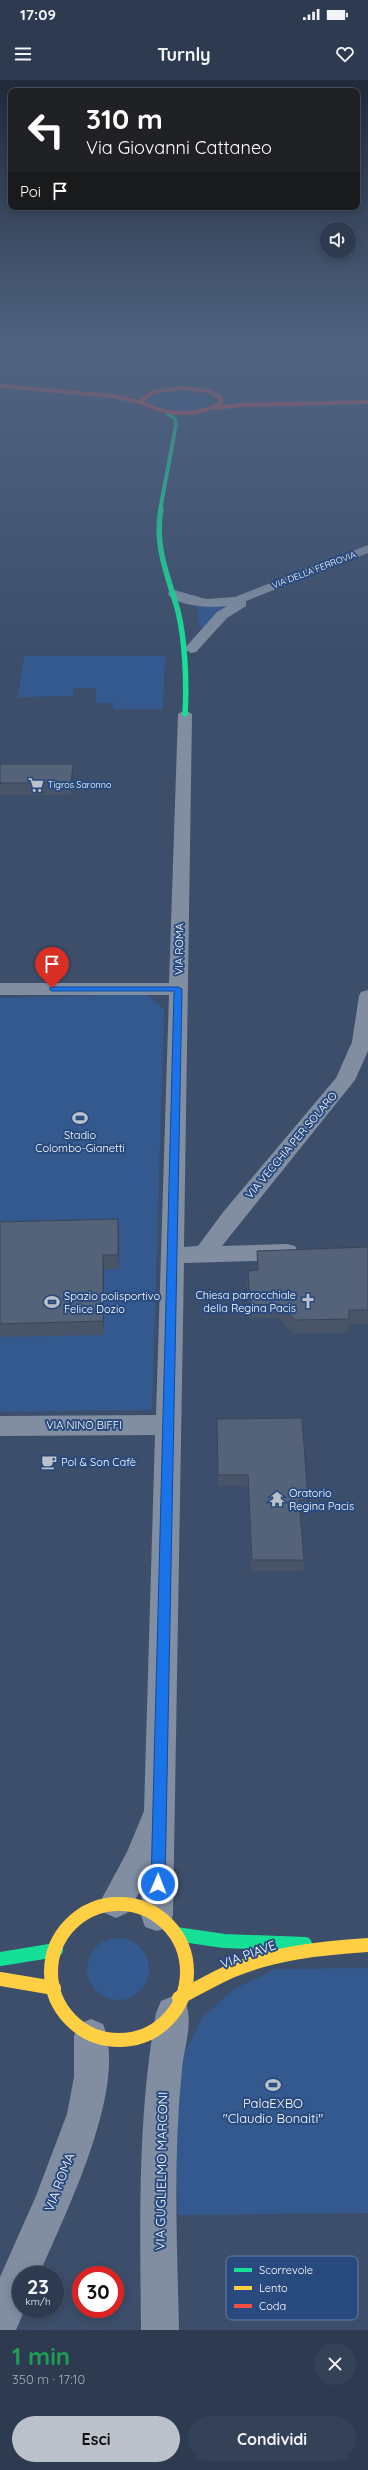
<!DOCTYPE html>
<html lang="it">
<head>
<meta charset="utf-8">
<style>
  body { margin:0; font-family:Quicksand,sans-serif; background:#354157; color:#f1f3f6; height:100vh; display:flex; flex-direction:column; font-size:15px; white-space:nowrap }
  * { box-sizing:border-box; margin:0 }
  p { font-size:13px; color:#a7adb7 }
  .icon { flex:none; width:22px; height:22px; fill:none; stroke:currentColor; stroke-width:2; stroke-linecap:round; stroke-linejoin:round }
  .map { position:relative; height:2250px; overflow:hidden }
  .details { display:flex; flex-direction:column; background:#2d3a50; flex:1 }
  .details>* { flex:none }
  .banner { position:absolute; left:8px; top:8px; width:352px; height:122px; border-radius:8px; box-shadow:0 2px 10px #0003,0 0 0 1px #485467; background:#202124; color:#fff; overflow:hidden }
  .fabs { position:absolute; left:320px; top:142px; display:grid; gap:8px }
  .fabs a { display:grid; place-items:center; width:36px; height:36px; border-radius:50%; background:#2d3a50; box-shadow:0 2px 10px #0003,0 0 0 1px #485467; font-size:20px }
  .speed { position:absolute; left:12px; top:2186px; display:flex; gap:8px; font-size:20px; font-weight:700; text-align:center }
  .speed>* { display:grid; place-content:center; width:52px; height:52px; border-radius:50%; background:#2d3a50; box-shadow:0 2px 10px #0003,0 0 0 1px #485467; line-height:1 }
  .speed small { font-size:10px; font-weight:400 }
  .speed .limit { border:6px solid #d22; background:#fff; color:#111 }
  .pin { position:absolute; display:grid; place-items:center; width:34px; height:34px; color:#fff; margin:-41px -17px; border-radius:50% 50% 50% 0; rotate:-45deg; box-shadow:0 0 4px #0007 }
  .pin .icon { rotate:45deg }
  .me { position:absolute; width:44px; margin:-22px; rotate:1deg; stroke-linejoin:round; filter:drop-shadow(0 0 3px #0008) }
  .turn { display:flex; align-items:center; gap:14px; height:84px; padding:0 12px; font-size:18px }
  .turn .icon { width:52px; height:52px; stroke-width:2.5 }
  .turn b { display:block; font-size:28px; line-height:34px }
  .then { display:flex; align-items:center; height:38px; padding:0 12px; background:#0003; gap:8px; font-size:15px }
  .round { display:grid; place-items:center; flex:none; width:42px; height:42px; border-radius:21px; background:#354157 }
  .head { display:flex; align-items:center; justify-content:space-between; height:68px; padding:0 12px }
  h1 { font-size:24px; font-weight:800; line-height:30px; color:#1e9e55 }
  .cta { display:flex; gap:8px; margin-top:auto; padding:8px 12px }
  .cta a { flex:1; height:46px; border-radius:24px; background:#bbc1cb; color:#111; font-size:16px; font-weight:800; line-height:46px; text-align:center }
  .cta a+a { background:#354157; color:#f1f3f6 }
  .status { display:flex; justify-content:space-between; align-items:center; height:28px; padding:0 20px; background:#2d3a50; direction:ltr }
  .status svg { height:11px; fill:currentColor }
  header { display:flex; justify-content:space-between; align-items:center; height:52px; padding:0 12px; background:#2d3a50; font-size:18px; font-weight:800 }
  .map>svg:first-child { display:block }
  .green { fill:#33598f }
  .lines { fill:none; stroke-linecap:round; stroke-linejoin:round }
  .street { fill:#818ea1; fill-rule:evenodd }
  .fast-far2 { stroke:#16e098; stroke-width:4 }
  .fast-far1 { stroke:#16e098; stroke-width:5.5 }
  .fast { stroke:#16e098; stroke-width:14 }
  .slow { stroke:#ffcf43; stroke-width:14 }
  .jam { stroke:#f24e42; stroke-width:4 }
  .wall { fill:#485569 }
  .shaded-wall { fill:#3b4555 }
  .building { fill:#54637a; stroke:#3b4555 }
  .route { fill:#1a73e8; stroke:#114b97 }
  .labels { text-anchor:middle; stroke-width:4; stroke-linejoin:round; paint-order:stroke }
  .far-street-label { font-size:9px; fill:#fff; stroke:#284a7e }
  .far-poi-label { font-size:9px; fill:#fff; stroke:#284a7e; text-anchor:start }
  .street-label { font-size:11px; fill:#fff; stroke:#284a7e }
  .poi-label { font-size:11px; fill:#fff; stroke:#284a7e; text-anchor:start }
  .near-street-label { font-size:13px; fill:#fff; stroke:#284a7e }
  .near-poi-label { font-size:13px; fill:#fff; stroke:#284a7e }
  .key { fill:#284a7e; stroke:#6880a5; stroke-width:1 }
  .key-label { font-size:11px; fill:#fff }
</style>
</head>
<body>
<div class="status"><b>17:09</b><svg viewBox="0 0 49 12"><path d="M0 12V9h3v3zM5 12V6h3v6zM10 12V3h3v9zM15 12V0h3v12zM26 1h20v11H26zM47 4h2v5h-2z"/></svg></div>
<header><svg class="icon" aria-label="menu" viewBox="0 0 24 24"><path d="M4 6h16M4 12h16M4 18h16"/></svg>Turnly<svg class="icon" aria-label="heart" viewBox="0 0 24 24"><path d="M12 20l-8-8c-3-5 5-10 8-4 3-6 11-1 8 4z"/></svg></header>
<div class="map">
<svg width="368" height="2250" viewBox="0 0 368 2250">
  <rect width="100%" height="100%" fill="#3c4e6a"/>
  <g class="green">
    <path d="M177,311L196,312L211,320C206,335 162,330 151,322V319L159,314Z"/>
    <polygon points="230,524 203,547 200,547 197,525"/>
    <polygon points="24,576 165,576 163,629 113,629 113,623 96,623 96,608 74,608 73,616 18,617"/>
    <polygon points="146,914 164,929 152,1330 0,1332 0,918"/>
    <circle cx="118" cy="1889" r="31"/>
    <polygon points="368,1888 368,2133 178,2135 175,2031 181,1980 202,1938 234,1909 276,1889"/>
  </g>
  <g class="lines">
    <g class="street">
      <path d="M368,465V473L246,521V526L227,538L196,572L191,573L184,569L217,532L227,526C213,528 177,527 168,514L169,511L174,510L206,519L235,517Z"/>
      <polygon points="185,630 192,634 184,1167 198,1166 224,1131 336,998 352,962 359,916 361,912 368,910 368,971 355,1000 222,1166 287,1164 295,1166 298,1172 295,1178 287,1180 184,1183 173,1835 169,1847 157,1851 145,1847 141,1835 142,1808 127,1833 116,1838 105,1833 100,1822 127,1772 144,1731 155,1355 0,1356 0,1336 156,1335 169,915 0,915 0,903 169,903 178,634"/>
      <path d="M173,1916L185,1921C194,1942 184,1967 182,1989C173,2076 177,2163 179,2250H141C140,2144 137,2038 156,1933L161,1921Z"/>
      <path d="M91,1939L103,1944C129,2007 65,2134 39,2195H21V2229H25L16,2250H0V2197L36,2116L67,2034L74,1997V1956L79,1944Z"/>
    </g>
    <polyline class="fast-far2" points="160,430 176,345 175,339 166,332"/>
    <path class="fast-far1" d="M161,429C154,466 168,496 178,531C185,560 187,603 185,634"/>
    <g class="fast">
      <polyline points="176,1854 224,1861 305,1864"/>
      <polyline points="0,1879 56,1870"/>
    </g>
    <g class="slow">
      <circle cx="119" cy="1892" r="68"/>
      <polyline points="0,1899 54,1908"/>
      <path d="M179,1918C196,1909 213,1899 231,1891C274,1873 321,1868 368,1865"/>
    </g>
    <g class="jam">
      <polyline points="0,306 113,316 143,323"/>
      <path d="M182,308L209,311L221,318V323C196,337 168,336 143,323L142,319L154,312Z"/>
      <polyline points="214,328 242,325 368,322"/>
    </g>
  </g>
  <g class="wall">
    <polygon points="0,684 73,696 71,715 0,715"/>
    <polygon points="0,1142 119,1153 119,1189 104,1189 104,1255 0,1257"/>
    <polygon points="368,1167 368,1244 349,1244 348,1253 294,1254 279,1238 249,1238 247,1204 248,1191 257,1190 257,1171"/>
    <polygon points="217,1339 308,1420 307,1432 300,1431 304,1480 303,1491 251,1491 248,1406 218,1406"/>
  </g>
  <g class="shaded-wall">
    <polygon points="73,684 73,696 71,715 71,703"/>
    <polygon points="118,1139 119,1153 119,1189 118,1175"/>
    <polygon points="103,1175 104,1189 104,1255 103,1241"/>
  </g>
  <g class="building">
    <polygon points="0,684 73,684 71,703 0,703"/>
    <polygon points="118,1139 118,1175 103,1175 103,1241 0,1244 0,1142"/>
    <polygon points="368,1167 368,1230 349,1230 349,1239 295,1240 280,1224 250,1225 248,1191 258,1190 257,1171"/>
    <polygon points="302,1338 308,1420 299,1420 304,1480 252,1480 248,1395 218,1395 217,1339"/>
  </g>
  <linearGradient id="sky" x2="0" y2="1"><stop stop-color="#212b3a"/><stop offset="0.46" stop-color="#506381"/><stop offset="1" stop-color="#506381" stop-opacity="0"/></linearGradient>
  <rect width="368" height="578" fill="url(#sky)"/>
  <polygon class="route" points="50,907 178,907 182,909 165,1804 163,1809 158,1811 153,1809 151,1804 174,911 52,911 50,910"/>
  <defs>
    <symbol id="supermarket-bare" viewBox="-9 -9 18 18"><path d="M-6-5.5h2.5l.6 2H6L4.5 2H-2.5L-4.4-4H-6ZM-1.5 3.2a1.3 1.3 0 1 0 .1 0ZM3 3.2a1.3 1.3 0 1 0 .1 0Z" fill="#bbc1cb" stroke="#284a7e" stroke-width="2.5" paint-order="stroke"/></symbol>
    <symbol id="stadium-bare" viewBox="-9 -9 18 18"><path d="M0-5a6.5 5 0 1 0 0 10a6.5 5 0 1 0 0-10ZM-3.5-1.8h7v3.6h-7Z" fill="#bbc1cb" stroke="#284a7e" stroke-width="2.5" paint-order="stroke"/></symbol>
    <symbol id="church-bare" viewBox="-9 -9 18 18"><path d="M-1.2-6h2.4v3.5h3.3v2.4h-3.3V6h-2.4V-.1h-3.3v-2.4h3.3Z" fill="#bbc1cb" stroke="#284a7e" stroke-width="2.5" paint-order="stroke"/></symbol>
    <symbol id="cafe-bare" viewBox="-9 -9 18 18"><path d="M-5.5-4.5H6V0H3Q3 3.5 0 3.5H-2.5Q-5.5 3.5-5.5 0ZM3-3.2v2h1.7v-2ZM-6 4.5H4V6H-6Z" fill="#bbc1cb" stroke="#284a7e" stroke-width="2.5" paint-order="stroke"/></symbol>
    <symbol id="temple-bare" viewBox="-9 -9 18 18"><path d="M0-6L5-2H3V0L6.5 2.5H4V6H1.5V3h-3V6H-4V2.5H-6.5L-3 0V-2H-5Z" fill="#bbc1cb" stroke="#284a7e" stroke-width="2.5" paint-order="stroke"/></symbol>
  </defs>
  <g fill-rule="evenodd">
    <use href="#supermarket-bare" x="25" y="694" width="22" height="22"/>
    <use href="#stadium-bare" x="69" y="1027" width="22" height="22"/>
    <use href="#church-bare" x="297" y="1210" width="22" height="22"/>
    <use href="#stadium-bare" x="41" y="1211" width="22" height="22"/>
    <use href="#cafe-bare" x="38" y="1371" width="22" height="22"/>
    <use href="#temple-bare" x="266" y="1408" width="22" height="22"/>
    <use href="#stadium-bare" x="262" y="1994" width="22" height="22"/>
  </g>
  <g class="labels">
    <g class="far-street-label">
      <text transform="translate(314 490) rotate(-21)" y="3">VIA DELLA FERROVIA</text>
    </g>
    <g class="far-poi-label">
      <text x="48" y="708">Tigros Saronno</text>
    </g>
    <g class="street-label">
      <text transform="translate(179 869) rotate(-89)" y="4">VIA ROMA</text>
      <text transform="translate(291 1065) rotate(-50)" y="4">VIA VECCHIA PER SOLARO</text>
      <text x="84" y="1349">VIA NINO BIFFI</text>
    </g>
    <g class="poi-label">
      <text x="80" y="1059" text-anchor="middle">Stadio<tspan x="80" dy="13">Colombo-Gianetti</tspan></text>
      <text x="296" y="1219" text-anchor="end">Chiesa parrocchiale<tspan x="296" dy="13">della Regina Pacis</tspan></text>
      <text x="64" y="1220">Spazio polisportivo<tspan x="64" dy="13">Felice Dozio</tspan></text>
      <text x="61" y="1386">Pol &amp; Son Cafè</text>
      <text x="289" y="1417">Oratorio<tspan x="289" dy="13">Regina Pacis</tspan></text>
    </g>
    <g class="near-street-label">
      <text transform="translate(248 1874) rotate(-20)" y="5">VIA PIAVE</text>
      <text transform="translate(161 2091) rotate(-89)" y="5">VIA GUGLIELMO MARCONI</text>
      <text transform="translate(59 2102) rotate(-69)" y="5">VIA ROMA</text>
    </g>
    <g class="near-poi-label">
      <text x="273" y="2028">PalaEXBO<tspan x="273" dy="15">"Claudio Bonaiti"</tspan></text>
    </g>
  </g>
  <rect x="226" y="2176" width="132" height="64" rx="6" class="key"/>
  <rect x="234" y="2188" width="18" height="4" fill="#16e098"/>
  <rect x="234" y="2206" width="18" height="4" fill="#ffcf43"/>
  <rect x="234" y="2224" width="18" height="4" fill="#f24e42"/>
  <g class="key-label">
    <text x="259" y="2194">Scorrevole</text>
    <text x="259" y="2212">Lento</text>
    <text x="259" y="2230">Coda</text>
  </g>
</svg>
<div class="fabs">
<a><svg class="icon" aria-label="sound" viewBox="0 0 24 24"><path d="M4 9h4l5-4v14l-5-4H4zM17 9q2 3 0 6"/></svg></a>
</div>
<div class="speed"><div>23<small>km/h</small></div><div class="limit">30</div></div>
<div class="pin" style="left:52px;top:908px;background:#d93025"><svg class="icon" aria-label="arrive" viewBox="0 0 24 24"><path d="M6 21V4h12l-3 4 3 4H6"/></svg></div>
<svg class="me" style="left:158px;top:1804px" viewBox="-20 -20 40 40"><circle r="17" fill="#1a73e8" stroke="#fff" stroke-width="3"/><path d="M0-11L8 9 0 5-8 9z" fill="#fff"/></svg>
<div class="banner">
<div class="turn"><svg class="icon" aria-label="left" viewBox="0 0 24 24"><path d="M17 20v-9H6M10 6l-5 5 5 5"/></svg><div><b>310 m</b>Via Giovanni Cattaneo</div></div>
<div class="then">Poi<svg class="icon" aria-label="arrive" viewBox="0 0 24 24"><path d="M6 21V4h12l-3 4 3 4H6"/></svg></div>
</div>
</div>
<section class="details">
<div class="head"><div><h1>1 min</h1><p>350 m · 17:10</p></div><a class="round"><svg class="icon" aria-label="close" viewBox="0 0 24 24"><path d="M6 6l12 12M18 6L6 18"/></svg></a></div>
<div class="cta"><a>Esci</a><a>Condividi</a></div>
</section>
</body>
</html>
